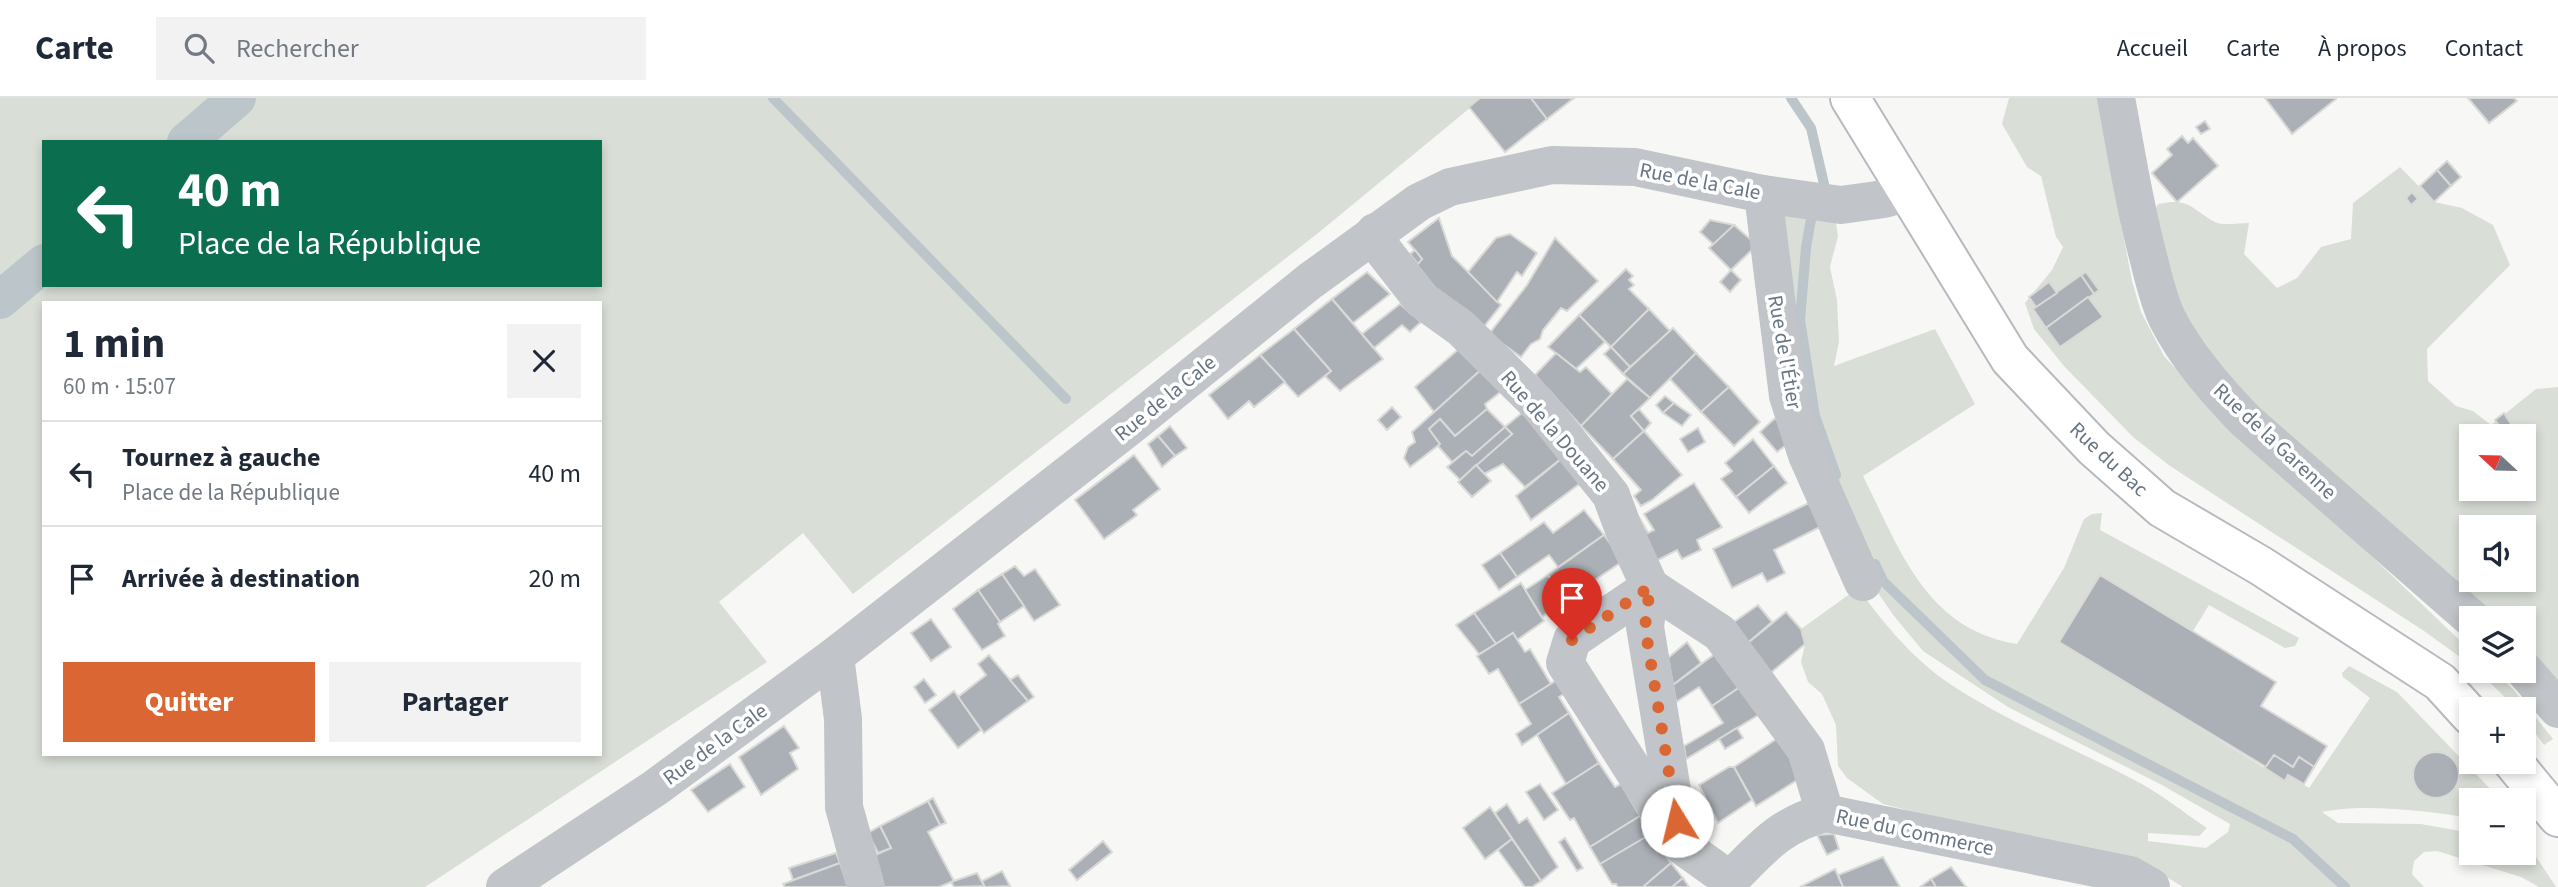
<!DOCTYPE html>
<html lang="fr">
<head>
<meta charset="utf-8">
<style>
  body { margin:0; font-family:"Source Sans 3",sans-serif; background:#f2f2f3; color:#1f2937; height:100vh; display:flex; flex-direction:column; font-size:26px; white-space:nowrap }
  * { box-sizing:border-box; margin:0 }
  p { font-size:23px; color:#747a83 }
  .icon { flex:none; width:38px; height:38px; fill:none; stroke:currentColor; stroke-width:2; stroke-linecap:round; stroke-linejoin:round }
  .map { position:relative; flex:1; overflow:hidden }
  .drawer { position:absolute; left:42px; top:203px; width:560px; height:455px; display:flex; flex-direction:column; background:#fff; border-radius:0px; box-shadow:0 4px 10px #0003 }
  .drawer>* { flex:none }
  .top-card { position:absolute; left:42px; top:42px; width:560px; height:147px; border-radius:0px; box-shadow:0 4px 10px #0003; background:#0b6e4f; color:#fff; overflow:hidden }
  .needle { width:46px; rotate:292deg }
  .controls { position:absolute; left:2459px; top:326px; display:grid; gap:14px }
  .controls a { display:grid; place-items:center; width:77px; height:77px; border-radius:0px; background:#fff; box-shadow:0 4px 10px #0003; font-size:35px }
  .pin { position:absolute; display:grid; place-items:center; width:60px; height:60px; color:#fff; margin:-72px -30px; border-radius:50% 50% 50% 0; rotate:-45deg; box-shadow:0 0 7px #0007 }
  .pin .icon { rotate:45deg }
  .me { position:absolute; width:77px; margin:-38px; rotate:351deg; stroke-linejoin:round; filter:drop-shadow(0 0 5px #0008) }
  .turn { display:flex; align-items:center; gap:24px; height:147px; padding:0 21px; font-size:32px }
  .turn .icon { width:91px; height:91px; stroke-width:2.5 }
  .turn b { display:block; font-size:49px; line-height:60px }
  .round { display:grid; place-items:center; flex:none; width:74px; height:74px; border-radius:0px; background:#f2f2f3 }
  .summary { display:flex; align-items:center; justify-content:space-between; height:119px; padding:0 21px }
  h1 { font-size:42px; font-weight:700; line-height:52px }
  .action { display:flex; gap:14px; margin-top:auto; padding:14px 21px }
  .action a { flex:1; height:80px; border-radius:0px; background:#da6733; color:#fff; font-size:28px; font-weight:700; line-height:80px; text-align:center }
  .action a+a { background:#f2f2f3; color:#1f2937 }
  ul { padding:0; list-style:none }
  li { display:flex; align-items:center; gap:21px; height:105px; padding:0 21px; border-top:2px solid #e0e1e3 }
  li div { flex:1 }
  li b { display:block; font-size:26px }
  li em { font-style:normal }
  header { display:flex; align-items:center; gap:42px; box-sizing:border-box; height:98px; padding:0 35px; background:#fff; border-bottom:2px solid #e0e1e3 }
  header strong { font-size:33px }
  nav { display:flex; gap:38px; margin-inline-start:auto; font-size:24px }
  .search { width:490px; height:63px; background:#f2f2f3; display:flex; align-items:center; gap:18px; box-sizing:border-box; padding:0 24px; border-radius:0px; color:#747a83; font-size:26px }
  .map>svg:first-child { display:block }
  .green { fill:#d9ded6; fill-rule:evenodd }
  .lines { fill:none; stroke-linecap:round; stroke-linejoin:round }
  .stream { stroke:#bbc5ca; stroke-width:10 }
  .canal { stroke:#bbc5ca; stroke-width:38 }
  .building { fill:#aab0b6; stroke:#d9d9d7; stroke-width:2 }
  .major-casing { stroke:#b6babe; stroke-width:42 }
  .minor { stroke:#c1c4c8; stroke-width:38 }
  .major { stroke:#fff; stroke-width:38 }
  .route { stroke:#da6733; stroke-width:12; stroke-dasharray:0 21.6 }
  .labels { text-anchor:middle; stroke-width:7; stroke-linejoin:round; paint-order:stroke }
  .street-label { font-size:21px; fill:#687684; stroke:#fff }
</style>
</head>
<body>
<header>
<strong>Carte</strong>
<div class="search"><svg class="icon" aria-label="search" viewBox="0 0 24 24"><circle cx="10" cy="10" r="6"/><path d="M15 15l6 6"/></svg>Rechercher</div>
<nav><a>Accueil</a><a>Carte</a><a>À propos</a><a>Contact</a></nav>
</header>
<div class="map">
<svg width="2558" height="789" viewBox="0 0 2558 789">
  <rect width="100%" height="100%" fill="#f7f8f5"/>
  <g class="green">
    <path d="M0,0H1482L1317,136L853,496L803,435L719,504L767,564L425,789H0ZM44,44H600V187H44ZM44,205H600V656H44Z"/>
    <polygon points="2009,0 2097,0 2132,183 2141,214 2164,258 2209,307 2318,407 2471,553 2471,567 2424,533 2170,368 2133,339 2064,268 2034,231 2025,205 2052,172 2063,149 2056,139 2041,78 2027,69 2002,26"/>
    <path d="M2400,69L2434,104L2462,110L2493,127L2510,167L2427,251L2428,283L2456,308L2473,313L2491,327L2536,291L2558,289V589L2524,551V520H2492L2230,285L2175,214L2150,122L2158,106C2190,99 2191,111 2215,124C2223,128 2239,125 2249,125L2244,156L2277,190L2297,180L2321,149L2351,141L2353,105ZM2471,338H2524V390H2471ZM2471,429H2524V481H2471Z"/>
    <path d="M1778,113L1836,125L1838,138L1830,169L1837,202L1839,244L1834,268L1935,231L1975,306L1863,378C1900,451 1925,531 2017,546L2064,470L2084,421L2092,416L2102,415L2100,432L2299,540L2295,548L2285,550L2209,507L2193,533L2100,477L2060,544L2284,682L2288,677L2309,690L2370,600L2343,579L2342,575L2349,568L2397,594L2501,702H2471V720C2429,713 2363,705 2322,714L2338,725L2421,726L2471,735V754H2524V748L2533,754L2556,789H2539L2521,779L2437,753L2424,754L2414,763L2412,776L2424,789H2183L2165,778L1883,706L1847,680L1838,668L1836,627L1822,596L1808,584L1801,564L1805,546L1801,531L1858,490C1884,526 1913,561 1950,586C2009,625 2078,652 2140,685C2164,698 2184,715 2207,730L2199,738L2148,735V743L2206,750L2228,734L2230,726L2162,687L2008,609L1923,553L1894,518L1869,482L1820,373Z"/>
    <polygon points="2477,572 2492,572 2514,592 2553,641 2544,647 2524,619 2524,611 2517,611"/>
  </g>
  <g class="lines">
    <g class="stream">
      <polyline points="773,0 1066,301"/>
      <polyline points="1791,0 1811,30 1824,86 1811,121 1806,150 1800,222 1815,318 1836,377"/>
      <polyline points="1875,466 1883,483 1985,582 2293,741 2345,789"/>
    </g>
    <g class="canal">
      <polyline points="186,44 237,0"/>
      <polyline points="0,202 44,165"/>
    </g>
  </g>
  <g class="building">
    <polygon points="1480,0 1531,0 1547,21 1505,54 1469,9"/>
    <polygon points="1531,0 1574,0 1547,21"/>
    <polygon points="2265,0 2336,0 2336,1 2292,36"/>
    <polygon points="2468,0 2514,0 2517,3 2489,25"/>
    <polygon points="2205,23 2210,31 2201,36 2196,29"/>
    <polygon points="2182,38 2188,45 2193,40 2218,68 2177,104 2152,75 2172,57 2167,51"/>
    <polygon points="2447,63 2461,79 2451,88 2437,72"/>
    <polygon points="2437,72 2451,88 2434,104 2420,88"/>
    <polygon points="2412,94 2418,101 2411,107 2406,100"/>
    <polygon points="1439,120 1452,158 1501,207 1482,231 1413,171 1422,161 1408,144"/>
    <polygon points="1710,122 1734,127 1714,147 1700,134"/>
    <polygon points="1734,127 1757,147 1731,172 1709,150"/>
    <polygon points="1510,136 1537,155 1522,178 1517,174 1497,204 1468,174 1496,140"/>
    <polygon points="1555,140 1598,183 1567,213 1561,210 1543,232 1540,241 1531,246 1521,259 1489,236 1527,187"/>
    <polygon points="1415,152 1422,161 1418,166 1410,156"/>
    <polygon points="1626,171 1633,178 1629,182 1634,187 1629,191 1649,211 1611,249 1579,217"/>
    <polygon points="1731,172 1741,182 1730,194 1720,184"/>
    <polygon points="1367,174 1390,196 1353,225 1332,201"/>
    <polygon points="2086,174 2099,192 2094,196 2081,177"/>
    <polygon points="2081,177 2094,196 2046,230 2033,211"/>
    <polygon points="2049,184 2057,195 2036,209 2029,199"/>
    <polygon points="2088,199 2103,219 2060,249 2046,230"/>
    <polygon points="1332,201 1383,261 1340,293 1325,278 1331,273 1294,231"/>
    <polygon points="1400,206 1421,224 1410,234 1402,227 1374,250 1362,236"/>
    <polygon points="1649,211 1670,233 1630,269 1611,249"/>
    <polygon points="1579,217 1605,244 1576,271 1548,249"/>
    <polygon points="1673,230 1696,255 1650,300 1623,276"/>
    <polygon points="1294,231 1331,273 1298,299 1260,257"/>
    <polygon points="1461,249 1483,270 1434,314 1415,289"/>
    <polygon points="1611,249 1630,269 1623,276 1604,256"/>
    <polygon points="1556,255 1580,274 1586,269 1612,296 1581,328 1535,277"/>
    <polygon points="1696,255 1729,289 1701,314 1670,281"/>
    <polygon points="1260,257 1285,284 1254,309 1249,303 1228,321 1209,297"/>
    <polygon points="1483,270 1503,292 1485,306 1487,311 1455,338 1440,321 1429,331 1440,346 1410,369 1404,360 1408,349 1415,344 1412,334"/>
    <polygon points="1627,281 1650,300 1631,318 1644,333 1613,361 1581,328"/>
    <polygon points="1729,289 1760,324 1734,348 1701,314"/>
    <polygon points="1665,298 1674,305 1663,315 1656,307"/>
    <polygon points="1674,305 1691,317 1682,328 1663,315"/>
    <polygon points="1392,309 1401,319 1387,332 1378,322"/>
    <polygon points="1487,311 1505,329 1472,358 1466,353 1452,364 1438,348 1440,346 1429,331 1440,321 1455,338"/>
    <polygon points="1639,311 1651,325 1644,333 1631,318"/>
    <polygon points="1523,314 1566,357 1525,389 1503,366 1484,376 1476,367 1512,336 1505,329"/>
    <polygon points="2504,315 2511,326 2503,332 2495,322"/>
    <polygon points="1774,321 1786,323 1793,342 1777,354 1760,334"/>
    <polygon points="1170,328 1187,350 1175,358 1158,338"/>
    <polygon points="1505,329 1512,336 1460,382 1447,369 1466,353 1472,358"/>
    <polygon points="1698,330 1705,344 1688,354 1680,341"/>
    <polygon points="1644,333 1682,377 1652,402 1641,408 1634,398 1641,392 1613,361"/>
    <polygon points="1158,338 1175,358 1162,369 1148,346"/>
    <polygon points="1753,341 1774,368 1736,399 1721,381 1732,373 1725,365"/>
    <polygon points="1134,357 1160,391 1133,412 1137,417 1104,441 1075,402"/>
    <polygon points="1566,357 1586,381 1531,422 1516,398"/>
    <polygon points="1476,367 1491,383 1472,399 1458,384"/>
    <polygon points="1774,368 1787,385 1749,415 1736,399"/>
    <polygon points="1694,385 1722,429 1697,442 1701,452 1682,461 1677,452 1656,463 1639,419 1648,435 1654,432 1644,416"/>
    <polygon points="1813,403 1824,427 1774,452 1785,475 1767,484 1762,475 1732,490 1713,451"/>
    <polygon points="1584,412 1604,437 1558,469 1549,457 1517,479 1500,455 1544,424 1553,435"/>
    <polygon points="1604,437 1623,463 1565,502 1548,477"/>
    <polygon points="1500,455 1517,479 1499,492 1482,467"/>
    <polygon points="1015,468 1024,478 1035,471 1060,507 1034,523 1002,476"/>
    <polygon points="1002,476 1024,508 1000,524 978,492"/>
    <polygon points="1548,477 1565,502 1542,519 1525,492"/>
    <polygon points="2100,477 2276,584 2261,608 2327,648 2314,669 2299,659 2293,669 2274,657 2266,669 2059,544"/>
    <polygon points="1521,485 1544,523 1517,542 1513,535 1496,546 1474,515"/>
    <polygon points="978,492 1000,524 998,526 1005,538 982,552 953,511"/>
    <polygon points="1758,507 1772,524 1743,549 1727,529"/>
    <polygon points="1786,514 1801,531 1805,546 1767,578 1743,549"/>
    <polygon points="1474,515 1496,546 1479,556 1456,527"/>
    <polygon points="931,521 951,549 931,563 911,535"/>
    <polygon points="1513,535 1525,554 1530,551 1551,586 1519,606 1498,571 1489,576 1477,558"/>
    <polygon points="1687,544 1701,565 1673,587 1668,560"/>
    <polygon points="1723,550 1746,585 1712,608 1699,589 1676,604 1673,587"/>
    <polygon points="989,557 1028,603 984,635 958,599 986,577 978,566"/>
    <polygon points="1018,577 1034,599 1028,603 1010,582"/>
    <polygon points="1560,580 1568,593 1559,599 1569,615 1522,647 1516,636 1531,626 1519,606"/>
    <polygon points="924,581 936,597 925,605 914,589"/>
    <polygon points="1746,585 1765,613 1686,661 1684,648 1723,625 1712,608"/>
    <polygon points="954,593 981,632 958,650 929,612"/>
    <polygon points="1569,615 1599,665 1566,686 1537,637"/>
    <polygon points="784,628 799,650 790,655 798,671 761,697 739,659"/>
    <polygon points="1737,630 1743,640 1725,651 1719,641"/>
    <polygon points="1781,638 1805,677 1756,708 1734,669"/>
    <circle cx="2436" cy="677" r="23"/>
    <polygon points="2274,657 2293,669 2299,659 2314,669 2304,686 2288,677 2285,683 2265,670"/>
    <polygon points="1599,665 1615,689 1621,686 1640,718 1590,749 1574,720 1570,722 1552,695"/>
    <polygon points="730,666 745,689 708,714 691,692"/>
    <polygon points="1729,669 1734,669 1752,702 1718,725 1699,687"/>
    <polygon points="1540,686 1558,712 1544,722 1526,694"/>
    <polygon points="933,700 946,725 940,727 928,703"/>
    <polygon points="928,703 940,727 928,734 954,783 939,789 882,789 869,760 891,750 880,728"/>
    <polygon points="1507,706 1519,725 1527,720 1558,769 1541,783 1495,715"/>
    <polygon points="1490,709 1512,741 1485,761 1463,730"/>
    <polygon points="1640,718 1651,736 1600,766 1590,749"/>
    <polygon points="880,728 891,750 878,755 868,735"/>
    <polygon points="1651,736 1671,765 1643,789 1618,789 1616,786 1612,786 1600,766"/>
    <polygon points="1834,736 1839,751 1827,757 1817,737"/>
    <polygon points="1565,740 1583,770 1577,773 1559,744"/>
    <polygon points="1512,741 1541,783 1532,789 1525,789 1498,752"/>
    <polygon points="1103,743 1112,754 1077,782 1069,772"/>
    <polygon points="836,755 840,765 793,782 789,770"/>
    <polygon points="1883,759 1900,789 1843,789 1838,777"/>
    <polygon points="840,765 848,789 785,789 783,786"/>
    <polygon points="1671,765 1683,780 1672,789 1643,789"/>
    <polygon points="1951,769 1966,789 1936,789 1931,781"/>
    <polygon points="1835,771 1843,789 1800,789"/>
    <polygon points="1002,773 1010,788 985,789 982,783"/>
    <polygon points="977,775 984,788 954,789 951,784"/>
    <polygon points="1683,780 1689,789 1672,789"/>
    <polygon points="1931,781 1936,789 1920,789"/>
  </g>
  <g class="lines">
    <defs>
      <g id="major">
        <polyline points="1850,0 2010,261 2094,350 2162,410 2261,468 2440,584 2471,618"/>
        <polyline points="2512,663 2558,719"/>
      </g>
    </defs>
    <use href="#major" class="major-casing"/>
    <g class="minor">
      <path d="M2116,0C2126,53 2134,106 2148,158C2153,178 2158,201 2167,220C2186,258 2216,292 2245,322L2471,520"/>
      <polyline points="1763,96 1788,298 1807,357 1863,484"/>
      <polyline points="1375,134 1383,152 1422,202 1461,230 1539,307 1611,397 1624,432 1650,489 1720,535 1806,652 1825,715"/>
      <polyline points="835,558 843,621 844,709 866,789"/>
      <polyline points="2524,572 2558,611"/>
      <polyline points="1681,747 1565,565 1572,542 1650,489 1645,529 1681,747 1730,782"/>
      <polyline points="505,789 655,690 835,558 1130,328 1310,183 1419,104 1450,89 1552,67 1635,69 1763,96 1841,107 1884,101 1909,94"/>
      <path d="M1727,789L1730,782C1762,750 1779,727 1825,715L2130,777L2151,789"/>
    </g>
    <use href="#major" class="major"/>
  </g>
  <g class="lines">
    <polyline class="route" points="1572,542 1650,489 1645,529 1677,723"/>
  </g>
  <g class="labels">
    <g class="street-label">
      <text transform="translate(1700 83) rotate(11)" y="7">Rue de la Cale</text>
      <text transform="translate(1785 254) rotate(80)" y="7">Rue de l'Étier</text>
      <text transform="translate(1165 300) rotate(-39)" y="7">Rue de la Cale</text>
      <text transform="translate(1555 333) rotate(49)" y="7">Rue de la Douane</text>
      <text transform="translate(2275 343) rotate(43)" y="7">Rue de la Garenne</text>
      <text transform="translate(2109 361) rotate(43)" y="7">Rue du Bac</text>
      <text transform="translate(715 646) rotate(-36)" y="7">Rue de la Cale</text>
      <text transform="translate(1915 734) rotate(12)" y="7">Rue du Commerce</text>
    </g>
  </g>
</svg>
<div class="controls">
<a><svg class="needle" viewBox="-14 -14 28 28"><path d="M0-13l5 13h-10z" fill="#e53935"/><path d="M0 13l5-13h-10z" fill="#747a83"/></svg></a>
<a><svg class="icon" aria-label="sound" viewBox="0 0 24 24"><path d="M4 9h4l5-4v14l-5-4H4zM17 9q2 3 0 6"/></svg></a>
<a><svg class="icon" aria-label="layers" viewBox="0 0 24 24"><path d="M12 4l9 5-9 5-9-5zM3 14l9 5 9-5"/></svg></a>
<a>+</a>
<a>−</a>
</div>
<div class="pin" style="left:1572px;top:542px;background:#d93025"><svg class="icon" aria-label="arrive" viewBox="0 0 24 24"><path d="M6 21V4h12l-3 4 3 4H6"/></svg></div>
<svg class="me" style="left:1677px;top:723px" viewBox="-20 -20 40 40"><circle r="19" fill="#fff"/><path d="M0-13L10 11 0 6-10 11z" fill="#da6733"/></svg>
<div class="top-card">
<div class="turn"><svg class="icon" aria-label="left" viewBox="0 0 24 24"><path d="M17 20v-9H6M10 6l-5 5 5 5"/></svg><div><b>40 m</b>Place de la République</div></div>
</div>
<section class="drawer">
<div class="summary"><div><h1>1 min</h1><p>60 m · 15:07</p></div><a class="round"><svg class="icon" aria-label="close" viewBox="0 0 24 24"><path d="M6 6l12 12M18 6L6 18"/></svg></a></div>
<ul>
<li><svg class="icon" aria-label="left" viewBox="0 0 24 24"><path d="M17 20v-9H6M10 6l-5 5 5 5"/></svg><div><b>Tournez à gauche</b><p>Place de la République</p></div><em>40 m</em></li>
<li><svg class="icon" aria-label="arrive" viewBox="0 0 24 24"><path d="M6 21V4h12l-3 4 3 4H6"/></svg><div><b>Arrivée à destination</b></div><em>20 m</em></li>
</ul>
<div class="action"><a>Quitter</a><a>Partager</a></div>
</section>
</div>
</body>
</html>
